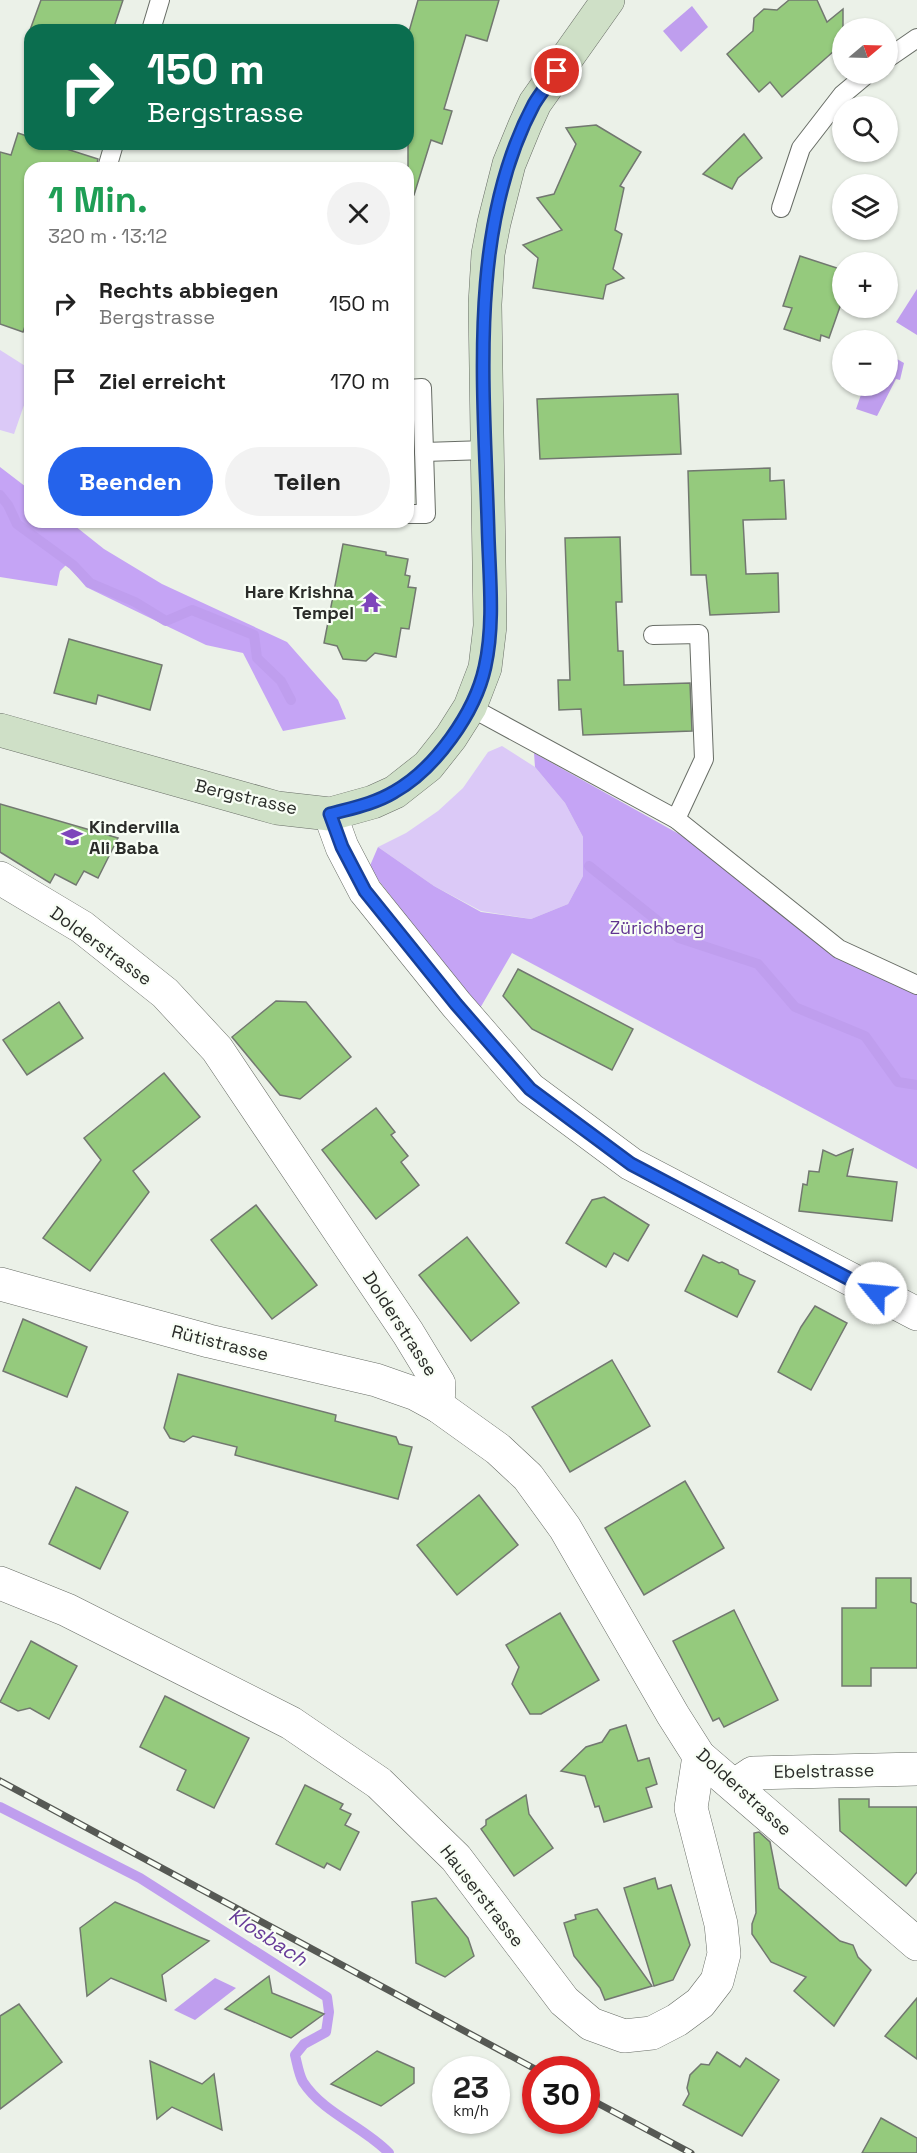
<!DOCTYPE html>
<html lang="de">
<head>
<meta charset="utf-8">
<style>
  body { margin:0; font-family:"Space Grotesk",sans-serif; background:#f2f2f2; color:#222; height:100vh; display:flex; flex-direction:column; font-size:22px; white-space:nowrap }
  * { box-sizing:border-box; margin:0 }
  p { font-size:20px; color:#767676 }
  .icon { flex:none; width:33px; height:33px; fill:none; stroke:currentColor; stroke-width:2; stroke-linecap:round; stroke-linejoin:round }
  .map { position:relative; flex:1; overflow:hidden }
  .details { position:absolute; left:24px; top:162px; width:390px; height:366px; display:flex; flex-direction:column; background:#fff; border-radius:18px; box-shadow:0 2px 4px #0004 }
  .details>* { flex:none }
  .top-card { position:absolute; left:24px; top:24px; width:390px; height:126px; border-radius:18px; box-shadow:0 2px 4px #0004; background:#0b6e4f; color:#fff; overflow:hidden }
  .needle { width:39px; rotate:71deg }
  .controls { position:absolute; left:832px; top:18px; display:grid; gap:12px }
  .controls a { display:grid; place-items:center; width:66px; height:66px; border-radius:50%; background:#fff; box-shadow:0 2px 4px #0004; font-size:30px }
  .speed { position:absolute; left:432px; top:2056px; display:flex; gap:12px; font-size:30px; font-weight:700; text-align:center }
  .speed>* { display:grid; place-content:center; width:78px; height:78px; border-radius:50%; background:#fff; box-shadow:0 2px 4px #0004; line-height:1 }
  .speed small { font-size:15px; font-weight:400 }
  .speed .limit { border:9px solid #d22; background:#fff; color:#111 }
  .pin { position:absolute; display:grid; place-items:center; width:51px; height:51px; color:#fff; margin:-26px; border:3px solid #fff; border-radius:50%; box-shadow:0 2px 6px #0007 }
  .me { position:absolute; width:66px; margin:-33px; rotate:298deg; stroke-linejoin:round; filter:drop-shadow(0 0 4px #0008) }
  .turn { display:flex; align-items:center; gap:21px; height:126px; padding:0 24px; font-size:27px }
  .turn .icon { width:78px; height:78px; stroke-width:2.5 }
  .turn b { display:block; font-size:42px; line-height:51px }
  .round { display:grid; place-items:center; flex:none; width:63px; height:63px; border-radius:32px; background:#f2f2f2 }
  .summary { display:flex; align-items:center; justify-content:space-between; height:102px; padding:0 24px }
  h1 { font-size:36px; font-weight:600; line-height:45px; color:#1e9e55 }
  .cta { display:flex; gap:12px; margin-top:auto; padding:12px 24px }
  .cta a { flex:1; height:69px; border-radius:36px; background:#2563eb; color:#fff; font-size:24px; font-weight:600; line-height:69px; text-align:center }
  .cta a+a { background:#f2f2f2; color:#222 }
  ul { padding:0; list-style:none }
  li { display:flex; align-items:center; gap:18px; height:78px; padding:0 24px }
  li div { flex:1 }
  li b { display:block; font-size:22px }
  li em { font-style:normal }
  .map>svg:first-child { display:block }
  .green { fill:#dbc9f7 }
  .forest { fill:#c5a4f5 }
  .water { fill:#bf9eee }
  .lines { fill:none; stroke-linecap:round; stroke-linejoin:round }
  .stream { stroke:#bf9eee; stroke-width:10 }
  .building { fill:#95ca7d; stroke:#727870; stroke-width:1.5 }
  .service-casing { stroke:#686d66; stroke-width:20 }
  .minor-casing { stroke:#686d66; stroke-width:34 }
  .secondary-casing { stroke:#686d66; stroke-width:34 }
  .service { stroke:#fff; stroke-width:18 }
  .minor { stroke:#fff; stroke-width:33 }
  .secondary { stroke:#cfe0c7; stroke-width:33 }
  .rail-casing { stroke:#565954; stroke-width:7 }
  .rail { stroke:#f8fef5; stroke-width:4.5; stroke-dasharray:14; stroke-linecap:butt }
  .route-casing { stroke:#184099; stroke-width:15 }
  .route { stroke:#2563eb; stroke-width:10 }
  .labels { text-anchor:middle; stroke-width:4.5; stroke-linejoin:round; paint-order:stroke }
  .poi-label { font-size:18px; font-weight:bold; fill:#2a2c29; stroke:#f8fef5; text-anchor:end }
  .street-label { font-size:18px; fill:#2a2c29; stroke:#f8fef5 }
  .park-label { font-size:18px; fill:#603390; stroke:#f8fef5 }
  .water-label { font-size:20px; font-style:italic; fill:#673b98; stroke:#f8fef5 }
</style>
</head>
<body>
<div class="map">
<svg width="917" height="2153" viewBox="0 0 917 2153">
  <rect width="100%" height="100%" fill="#ebf1e8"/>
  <g class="green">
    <polygon points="0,350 30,369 30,388 14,434 0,430"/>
    <polygon points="502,746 535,767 565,803 583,837 583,876 568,904 531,919 481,911 434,886 378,847 406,833 438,811 463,788 488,752"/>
  </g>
  <g class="forest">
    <polygon points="0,467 30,490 30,522 70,522 104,549 162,584 287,642 338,700 346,719 283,731 243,653 206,645 86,587 67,564 60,571 57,586 0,577"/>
    <polygon points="534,753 679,834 839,949 917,986 917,1169 512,953 479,1010 369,868 378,847 434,886 481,912 531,919 568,904 583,876 583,837 565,803 535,767"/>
  </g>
  <g class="water">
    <polygon points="692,6 708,27 681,52 663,31"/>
    <polygon points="917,289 917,335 896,322"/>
    <polygon points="888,354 904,363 900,380 896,379 877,416 856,409 864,386 888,386"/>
    <polygon points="215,1978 236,1988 195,2020 174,2010"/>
  </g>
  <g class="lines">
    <g class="stream">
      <polyline points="0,495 8,505 17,524 73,565 90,583 135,602 166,621 192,610 254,635 257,658 281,681 291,700"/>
      <polyline points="589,866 679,938 758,964 795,1007 865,1036 898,1082 917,1085"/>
      <path d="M0,1807L140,1878L327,1997L329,2012L326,2032L304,2044L295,2055C297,2063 299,2075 303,2082C324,2114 363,2126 389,2153"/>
    </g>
  </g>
  <g class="building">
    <polygon points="41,0 123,0 113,30 30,30"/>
    <polygon points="418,0 499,0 487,41 466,35 444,109 452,111 442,144 431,140 414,195 408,194 408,35"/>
    <polygon points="789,0 817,0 827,22 843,9 843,43 782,97 770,82 759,92 727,54 753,31 754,18 764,9 777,10"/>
    <polygon points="596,125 641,152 620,186 624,188 615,230 622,234 613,269 624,278 606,285 603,299 533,288 538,258 523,245 562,230 537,198 554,194 576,144 566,128"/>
    <polygon points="18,133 30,137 30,144 51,144 98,159 96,168 30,168 30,312 23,332 0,324 0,152 11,155"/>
    <polygon points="744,134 762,158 738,178 732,189 703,174"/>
    <polygon points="800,256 843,270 843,298 829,338 821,335 820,341 784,329 792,308 783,306"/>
    <polygon points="678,394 681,454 540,459 537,399"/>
    <polygon points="770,468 770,481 784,480 786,519 743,520 746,574 778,573 779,612 710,615 706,575 691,575 688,471"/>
    <polygon points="620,537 622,602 616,602 618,651 623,651 624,685 690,683 692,731 583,735 581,709 559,710 558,680 570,680 565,538"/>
    <polygon points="343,544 386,552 386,555 408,559 405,575 410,576 408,587 416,588 409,629 401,628 396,657 375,653 366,661 343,659 337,646 324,643"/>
    <polygon points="69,639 162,665 150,710 98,695 96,704 54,693"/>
    <polygon points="0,804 118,838 98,878 84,871 76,885 55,874 50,883 0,852"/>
    <polygon points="518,969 633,1029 612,1070 532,1029 503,996"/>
    <polygon points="276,1001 306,1002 351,1057 300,1099 280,1095 232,1037"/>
    <polygon points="59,1002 83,1038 27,1075 3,1040"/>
    <polygon points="164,1073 200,1117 133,1171 149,1192 90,1271 43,1238 101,1160 84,1138"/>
    <polygon points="376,1108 395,1132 391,1135 408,1156 401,1162 419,1185 376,1219 322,1150"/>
    <polygon points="853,1149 847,1176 897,1182 892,1221 799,1211 803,1184 807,1185 809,1171 819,1172 823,1150 836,1156"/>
    <polygon points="604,1197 649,1225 628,1261 614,1253 606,1267 566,1243 592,1200"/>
    <polygon points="256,1205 317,1285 272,1319 211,1240"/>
    <polygon points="467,1237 519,1303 471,1341 419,1275"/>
    <polygon points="703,1255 719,1263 722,1262 738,1270 739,1274 755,1281 737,1317 685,1291"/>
    <polygon points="815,1306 847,1323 811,1390 778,1372 801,1327"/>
    <polygon points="23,1319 87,1347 67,1397 3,1371"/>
    <polygon points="612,1360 650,1426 570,1472 532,1407"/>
    <polygon points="178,1374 336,1415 335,1421 396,1437 399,1444 412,1447 398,1499 235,1455 237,1447 193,1436 184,1442 170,1438 164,1428"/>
    <polygon points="685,1481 724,1548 644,1595 605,1528"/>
    <polygon points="76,1487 128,1512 100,1569 49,1544"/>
    <polygon points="479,1495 518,1545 457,1595 417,1545"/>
    <polygon points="876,1578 911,1578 911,1602 917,1604 917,1668 871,1668 871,1686 842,1686 842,1608 876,1608"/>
    <polygon points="734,1610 778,1700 724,1727 719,1718 713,1721 673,1641"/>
    <polygon points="560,1613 599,1680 541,1714 530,1714 512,1684 519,1667 506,1645"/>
    <polygon points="31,1641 77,1666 49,1719 30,1708 18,1711 0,1702"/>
    <polygon points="165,1696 249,1738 214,1808 177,1790 186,1770 140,1747"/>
    <polygon points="626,1725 638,1761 649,1758 657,1784 646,1788 652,1807 604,1822 599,1806 595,1807 585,1776 561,1771 586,1747 602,1742 610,1730"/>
    <polygon points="305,1785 343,1804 340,1809 351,1814 345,1825 359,1832 340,1870 327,1863 324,1868 276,1844"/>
    <polygon points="526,1795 529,1814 553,1848 514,1876 481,1829 486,1825 486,1820"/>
    <polygon points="839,1799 869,1799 869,1807 917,1807 917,1872 906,1886 840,1831"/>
    <polygon points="759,1832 770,1842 779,1888 840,1941 853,1945 858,1957 871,1970 834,2026 794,1991 806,1977 771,1962 752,1934 752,1924 756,1913 754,1833"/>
    <polygon points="655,1878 658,1889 671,1885 690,1945 673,1980 654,1986 624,1888"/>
    <polygon points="436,1898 468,1938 474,1956 445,1977 416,1963 412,1902"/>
    <polygon points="115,1902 209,1941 162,1975 166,2001 111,1978 87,1996 80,1928"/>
    <polygon points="597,1909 652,1986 605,2000 600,1988 574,1956 564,1923 576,1919 575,1915"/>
    <polygon points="269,1976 272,1993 324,2014 291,2038 225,2009"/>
    <polygon points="917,1998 917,2059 885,2036"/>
    <polygon points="19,2004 62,2062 0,2109 0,2016"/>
    <polygon points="377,2051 414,2068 414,2083 381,2106 331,2084"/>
    <polygon points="717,2052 740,2067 746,2058 779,2080 742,2136 683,2105 689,2094 687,2088 690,2075 701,2064 709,2065"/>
    <polygon points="150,2061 202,2084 214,2074 222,2130 172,2107 157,2119"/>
    <polygon points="881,2118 917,2138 917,2153 862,2153"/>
  </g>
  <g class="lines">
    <defs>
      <g id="service">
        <polyline points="151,30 160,0"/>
        <polyline points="888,58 917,38"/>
        <polyline points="107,168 114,144"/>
        <polyline points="781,208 801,148 842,95 867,74"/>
        <polyline points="408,389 422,388 426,514 408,514"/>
        <polyline points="424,452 486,450"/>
        <polyline points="653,635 699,634 704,759 676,819"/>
        <polyline points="470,707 676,819 839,949 917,985"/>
      </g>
      <g id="minor">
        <polyline points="330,814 342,847 365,891 456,1004 530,1089 631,1164 917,1314"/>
        <polyline points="0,878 82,927 165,993 217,1049 408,1333 439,1384 438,1406"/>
        <polyline points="0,1284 209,1341 376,1380 416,1394 438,1406 498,1449 528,1477 565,1528 673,1715 699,1756 917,1944"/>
        <polyline points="0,1583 67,1610 291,1723 379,1783 456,1858 564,2001 591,2024 624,2036 652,2033 677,2020 700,2003 717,1981 724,1954 721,1924 691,1808 699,1756"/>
        <polyline points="735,1785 753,1773 917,1769"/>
      </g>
      <polyline id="secondary" points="0,730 277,808 330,814 373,802 395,792 428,766 451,737 470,707 485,668 490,626 485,304 488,254 494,223 509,164 525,125 535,103 608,0"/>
    </defs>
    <use href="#service" class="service-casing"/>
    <use href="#minor" class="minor-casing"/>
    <use href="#secondary" class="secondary-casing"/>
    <use href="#service" class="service"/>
    <use href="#minor" class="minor"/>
    <use href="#secondary" class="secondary"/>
    <defs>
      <g id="rail">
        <polyline points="0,1781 537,2070"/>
        <polyline points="586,2097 691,2153"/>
      </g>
    </defs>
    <use href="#rail" class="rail-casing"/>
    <use href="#rail" class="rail"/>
  </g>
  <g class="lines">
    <defs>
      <path id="route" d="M557,71C550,82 541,92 534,104C467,229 484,390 488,527C489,573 495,622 485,667C475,713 435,769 394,792C374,804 352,808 330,814L342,847L365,891L456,1004L530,1089L631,1164L876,1293"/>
    </defs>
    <use href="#route" class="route-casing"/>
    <use href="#route" class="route"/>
  </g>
  <defs>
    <symbol id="temple-bare" viewBox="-9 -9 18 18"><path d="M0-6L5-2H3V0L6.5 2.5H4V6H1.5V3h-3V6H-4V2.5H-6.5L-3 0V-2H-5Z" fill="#7e45bb" stroke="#f8fef5" stroke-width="2.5" paint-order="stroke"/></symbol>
    <symbol id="school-bare" viewBox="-9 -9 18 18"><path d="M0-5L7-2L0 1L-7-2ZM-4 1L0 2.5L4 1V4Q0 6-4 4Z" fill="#7e45bb" stroke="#f8fef5" stroke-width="2.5" paint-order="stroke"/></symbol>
  </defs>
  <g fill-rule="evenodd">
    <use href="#temple-bare" x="356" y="587" width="30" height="30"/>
    <use href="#school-bare" x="57" y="822" width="30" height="30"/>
  </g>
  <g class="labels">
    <g class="poi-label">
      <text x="354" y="598">Hare Krishna<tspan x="354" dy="21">Tempel</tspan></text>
      <text x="89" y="833" text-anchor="start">Kindervilla<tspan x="89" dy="21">Ali Baba</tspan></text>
    </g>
    <g class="street-label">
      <text transform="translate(246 797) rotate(13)" y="6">Bergstrasse</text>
      <text transform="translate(101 946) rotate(36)" y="6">Dolderstrasse</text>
      <text transform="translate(400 1324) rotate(57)" y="6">Dolderstrasse</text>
      <text transform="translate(220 1343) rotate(14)" y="6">Rütistrasse</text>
      <text transform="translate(824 1771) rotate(-1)" y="6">Ebelstrasse</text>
      <text transform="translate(744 1792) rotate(42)" y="6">Dolderstrasse</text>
      <text transform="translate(482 1896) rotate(52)" y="6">Hauserstrasse</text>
    </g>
    <g class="park-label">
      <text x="657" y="934">Zürichberg</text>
    </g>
    <g class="water-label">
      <text transform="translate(268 1937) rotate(33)" y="7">Klosbach</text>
    </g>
  </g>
</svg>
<div class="controls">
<a><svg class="needle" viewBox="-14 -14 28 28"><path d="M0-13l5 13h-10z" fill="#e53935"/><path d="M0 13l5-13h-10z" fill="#767676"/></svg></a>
<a><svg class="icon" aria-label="search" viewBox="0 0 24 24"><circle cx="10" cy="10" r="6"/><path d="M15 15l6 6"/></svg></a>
<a><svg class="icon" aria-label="layers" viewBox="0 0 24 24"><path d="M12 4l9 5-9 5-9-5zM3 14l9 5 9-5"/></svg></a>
<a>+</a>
<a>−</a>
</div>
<div class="speed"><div>23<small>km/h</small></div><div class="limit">30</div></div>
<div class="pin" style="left:557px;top:71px;background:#d93025"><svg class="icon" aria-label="arrive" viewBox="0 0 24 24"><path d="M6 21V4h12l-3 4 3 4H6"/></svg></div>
<svg class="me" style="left:876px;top:1293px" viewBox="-20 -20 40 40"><circle r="19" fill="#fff"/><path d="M0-13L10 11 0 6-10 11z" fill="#2563eb"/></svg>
<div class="top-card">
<div class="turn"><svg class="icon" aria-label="right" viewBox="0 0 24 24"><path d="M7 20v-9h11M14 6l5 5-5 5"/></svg><div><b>150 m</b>Bergstrasse</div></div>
</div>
<section class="details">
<div class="summary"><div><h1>1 Min.</h1><p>320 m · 13:12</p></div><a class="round"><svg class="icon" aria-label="close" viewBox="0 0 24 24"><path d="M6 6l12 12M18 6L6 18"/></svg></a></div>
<ul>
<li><svg class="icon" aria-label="right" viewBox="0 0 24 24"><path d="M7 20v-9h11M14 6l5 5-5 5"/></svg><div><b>Rechts abbiegen</b><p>Bergstrasse</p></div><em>150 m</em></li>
<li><svg class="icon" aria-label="arrive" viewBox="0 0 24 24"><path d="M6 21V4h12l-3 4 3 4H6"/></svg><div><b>Ziel erreicht</b></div><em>170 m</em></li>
</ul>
<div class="cta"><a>Beenden</a><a>Teilen</a></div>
</section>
</div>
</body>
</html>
